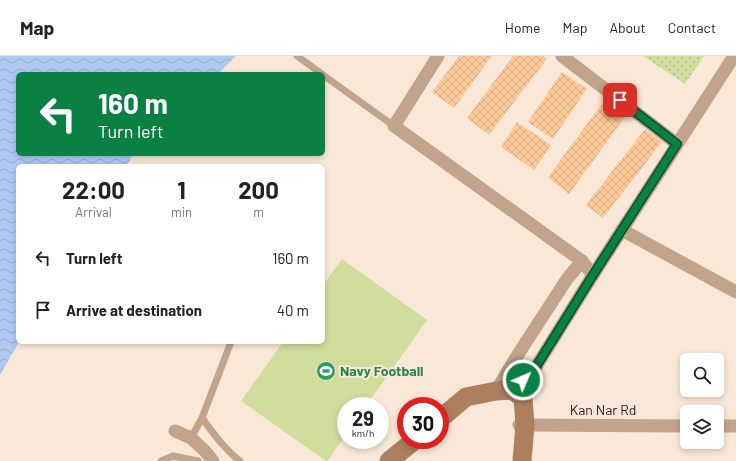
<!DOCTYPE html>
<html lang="en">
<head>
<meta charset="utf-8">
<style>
  body { margin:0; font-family:Barlow,sans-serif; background:#f6f6f6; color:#222; height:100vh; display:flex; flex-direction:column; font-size:15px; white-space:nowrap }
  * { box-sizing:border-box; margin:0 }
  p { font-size:13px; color:#767676 }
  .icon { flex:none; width:22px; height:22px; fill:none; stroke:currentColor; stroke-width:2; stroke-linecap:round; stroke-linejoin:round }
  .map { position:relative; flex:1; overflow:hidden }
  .sheet { position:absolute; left:16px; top:108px; width:309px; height:180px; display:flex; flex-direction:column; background:#fff; border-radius:6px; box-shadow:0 2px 6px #0003 }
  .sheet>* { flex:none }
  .top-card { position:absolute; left:16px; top:16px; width:309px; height:84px; border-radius:6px; box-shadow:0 2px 6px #0003; background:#0b8043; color:#fff; overflow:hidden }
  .controls { position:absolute; left:680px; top:297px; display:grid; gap:8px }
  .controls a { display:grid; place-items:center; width:44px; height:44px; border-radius:6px; background:#fff; box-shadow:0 2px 6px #0003; font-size:20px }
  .speed { position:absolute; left:337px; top:341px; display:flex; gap:8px; font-size:20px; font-weight:700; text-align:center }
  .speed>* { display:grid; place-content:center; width:52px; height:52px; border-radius:50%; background:#fff; box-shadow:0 2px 6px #0003; line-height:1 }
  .speed small { font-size:10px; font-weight:400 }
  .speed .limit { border:6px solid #d22; background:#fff; color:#111 }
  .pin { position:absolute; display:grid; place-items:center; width:34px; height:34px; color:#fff; margin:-17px; border-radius:8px; box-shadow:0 2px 6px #0006 }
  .me { position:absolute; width:44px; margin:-22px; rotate:45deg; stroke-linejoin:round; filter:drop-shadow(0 0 3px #0008) }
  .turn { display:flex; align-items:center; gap:14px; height:84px; padding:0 16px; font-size:18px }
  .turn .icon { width:52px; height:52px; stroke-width:2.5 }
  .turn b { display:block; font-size:28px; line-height:34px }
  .eta { display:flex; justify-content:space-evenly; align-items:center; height:68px; text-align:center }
  .eta b { font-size:24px; font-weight:700; line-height:28px }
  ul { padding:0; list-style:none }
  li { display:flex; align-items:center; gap:12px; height:52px; padding:0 16px }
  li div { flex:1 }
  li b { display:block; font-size:15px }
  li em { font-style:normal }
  header { display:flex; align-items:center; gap:24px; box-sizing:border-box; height:56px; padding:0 20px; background:#fff; border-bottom:1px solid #e0e0e0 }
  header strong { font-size:19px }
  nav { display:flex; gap:22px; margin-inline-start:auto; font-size:14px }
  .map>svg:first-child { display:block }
  .grass { fill:url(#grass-dots) }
  .garden { fill:#d0dd9c }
  .water { fill:url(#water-waves) }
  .building { fill:url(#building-cross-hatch) }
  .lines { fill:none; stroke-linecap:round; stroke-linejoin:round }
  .lane { stroke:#c2a38c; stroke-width:7 }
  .street { stroke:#c2a38c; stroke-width:13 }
  .secondary { stroke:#ac7f5e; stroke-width:19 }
  .route-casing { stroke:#07532c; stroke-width:10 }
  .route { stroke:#0b8043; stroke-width:7 }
  .labels { text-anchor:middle; stroke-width:4; stroke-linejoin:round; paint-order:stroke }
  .leisure-label { font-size:14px; font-weight:bold; fill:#27864d; stroke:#f9e8d8; text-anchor:start }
  .street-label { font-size:14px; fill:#241e18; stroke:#f9e8d8 }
</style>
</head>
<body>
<header>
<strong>Map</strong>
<nav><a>Home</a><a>Map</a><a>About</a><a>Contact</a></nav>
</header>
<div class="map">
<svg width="736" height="405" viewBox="0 0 736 405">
  <defs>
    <pattern id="grass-dots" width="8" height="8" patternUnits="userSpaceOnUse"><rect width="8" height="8" fill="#d0dd9c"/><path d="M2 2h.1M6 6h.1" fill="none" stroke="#b2bd86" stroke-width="1.8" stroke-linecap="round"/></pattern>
    <pattern id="water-waves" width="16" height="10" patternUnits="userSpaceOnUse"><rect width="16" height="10" fill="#b1c8f3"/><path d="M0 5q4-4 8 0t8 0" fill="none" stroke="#98abd0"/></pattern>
    <pattern id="building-cross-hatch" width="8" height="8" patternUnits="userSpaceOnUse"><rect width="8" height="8" fill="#fdc999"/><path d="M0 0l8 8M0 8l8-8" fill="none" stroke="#d9ac83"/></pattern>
  </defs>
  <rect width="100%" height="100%" fill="#f9e8d8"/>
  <polygon class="grass" points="643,0 704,0 685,28"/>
  <polygon class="garden" points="342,203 427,264 366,350 346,350 346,379 327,405 326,405 241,345 283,286 323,286 323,229"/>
  <polygon class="water" points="0,0 236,0 218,18 18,18 18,98 135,98 131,102 126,110 18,110 18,286 19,286 0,319"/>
  <g class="building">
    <polygon points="459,0 492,0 454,52 432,36"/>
    <polygon points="513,0 543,0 547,3 489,79 467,62"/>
    <polygon points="562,16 587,33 553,83 528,66"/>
    <polygon points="604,45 625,61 569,138 548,121"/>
    <polygon points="517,66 551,89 534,114 501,91"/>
    <polygon points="645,73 662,86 603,162 586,149"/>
  </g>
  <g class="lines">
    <g class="lane">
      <polyline points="297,0 322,18"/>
      <polyline points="323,19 394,70"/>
      <path d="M202,362C213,377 225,394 240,405"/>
      <polyline points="191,382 202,362 231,286"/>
      <polyline points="161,405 173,400 198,405"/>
    </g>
    <g class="street">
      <polyline points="438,0 394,70 582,205 593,219"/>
      <polyline points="562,0 677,88"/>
      <polyline points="622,174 736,236"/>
      <polyline points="512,334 534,314 593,219 734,0"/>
      <polyline points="496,335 515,303 567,223 582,205"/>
      <polyline points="519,369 687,370"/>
      <polyline points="717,370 736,370"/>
      <polyline points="175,375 191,382 205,395 213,405"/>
    </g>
    <g class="secondary">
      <polyline points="512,334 523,342 525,369 522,405"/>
      <polyline points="440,363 466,341 496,335 512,334"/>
      <polyline points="389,405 415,384"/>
    </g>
  </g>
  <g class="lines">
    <defs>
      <polyline id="route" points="523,324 534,314 593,219 677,88 620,44"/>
    </defs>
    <use href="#route" class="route-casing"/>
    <use href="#route" class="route"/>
  </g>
  <defs>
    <symbol id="stadium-disc" viewBox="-11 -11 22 22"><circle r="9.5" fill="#2e9e5b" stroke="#f9e8d8"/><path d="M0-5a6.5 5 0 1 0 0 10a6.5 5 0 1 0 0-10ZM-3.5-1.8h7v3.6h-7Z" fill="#fff"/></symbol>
  </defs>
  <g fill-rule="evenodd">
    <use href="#stadium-disc" x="315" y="304" width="22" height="22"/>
  </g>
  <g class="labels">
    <g class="leisure-label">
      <text x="340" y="320">Navy Football</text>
    </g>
    <g class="street-label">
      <text x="603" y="359">Kan Nar Rd</text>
    </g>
  </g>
</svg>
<div class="controls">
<a><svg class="icon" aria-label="search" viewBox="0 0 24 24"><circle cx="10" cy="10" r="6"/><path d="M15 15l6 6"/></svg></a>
<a><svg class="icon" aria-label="layers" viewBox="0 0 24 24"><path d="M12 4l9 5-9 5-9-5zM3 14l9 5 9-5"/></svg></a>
</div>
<div class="speed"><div>29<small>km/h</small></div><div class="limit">30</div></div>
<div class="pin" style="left:620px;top:44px;background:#d93025"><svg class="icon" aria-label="arrive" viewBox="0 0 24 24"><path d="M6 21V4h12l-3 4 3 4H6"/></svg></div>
<svg class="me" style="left:523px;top:324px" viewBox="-20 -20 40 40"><circle r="17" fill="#0b8043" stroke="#fff" stroke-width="3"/><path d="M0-11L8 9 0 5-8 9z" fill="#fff"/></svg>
<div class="top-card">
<div class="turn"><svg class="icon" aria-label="left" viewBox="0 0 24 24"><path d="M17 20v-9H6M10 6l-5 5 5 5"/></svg><div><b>160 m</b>Turn left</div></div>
</div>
<section class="sheet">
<div class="eta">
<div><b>22:00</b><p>Arrival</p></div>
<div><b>1</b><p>min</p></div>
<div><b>200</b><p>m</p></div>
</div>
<ul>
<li><svg class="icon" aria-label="left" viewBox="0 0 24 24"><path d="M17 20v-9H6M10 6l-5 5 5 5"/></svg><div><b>Turn left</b></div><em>160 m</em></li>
<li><svg class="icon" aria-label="arrive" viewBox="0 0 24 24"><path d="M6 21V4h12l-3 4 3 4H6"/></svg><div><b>Arrive at destination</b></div><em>40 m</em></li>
</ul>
</section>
</div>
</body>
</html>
